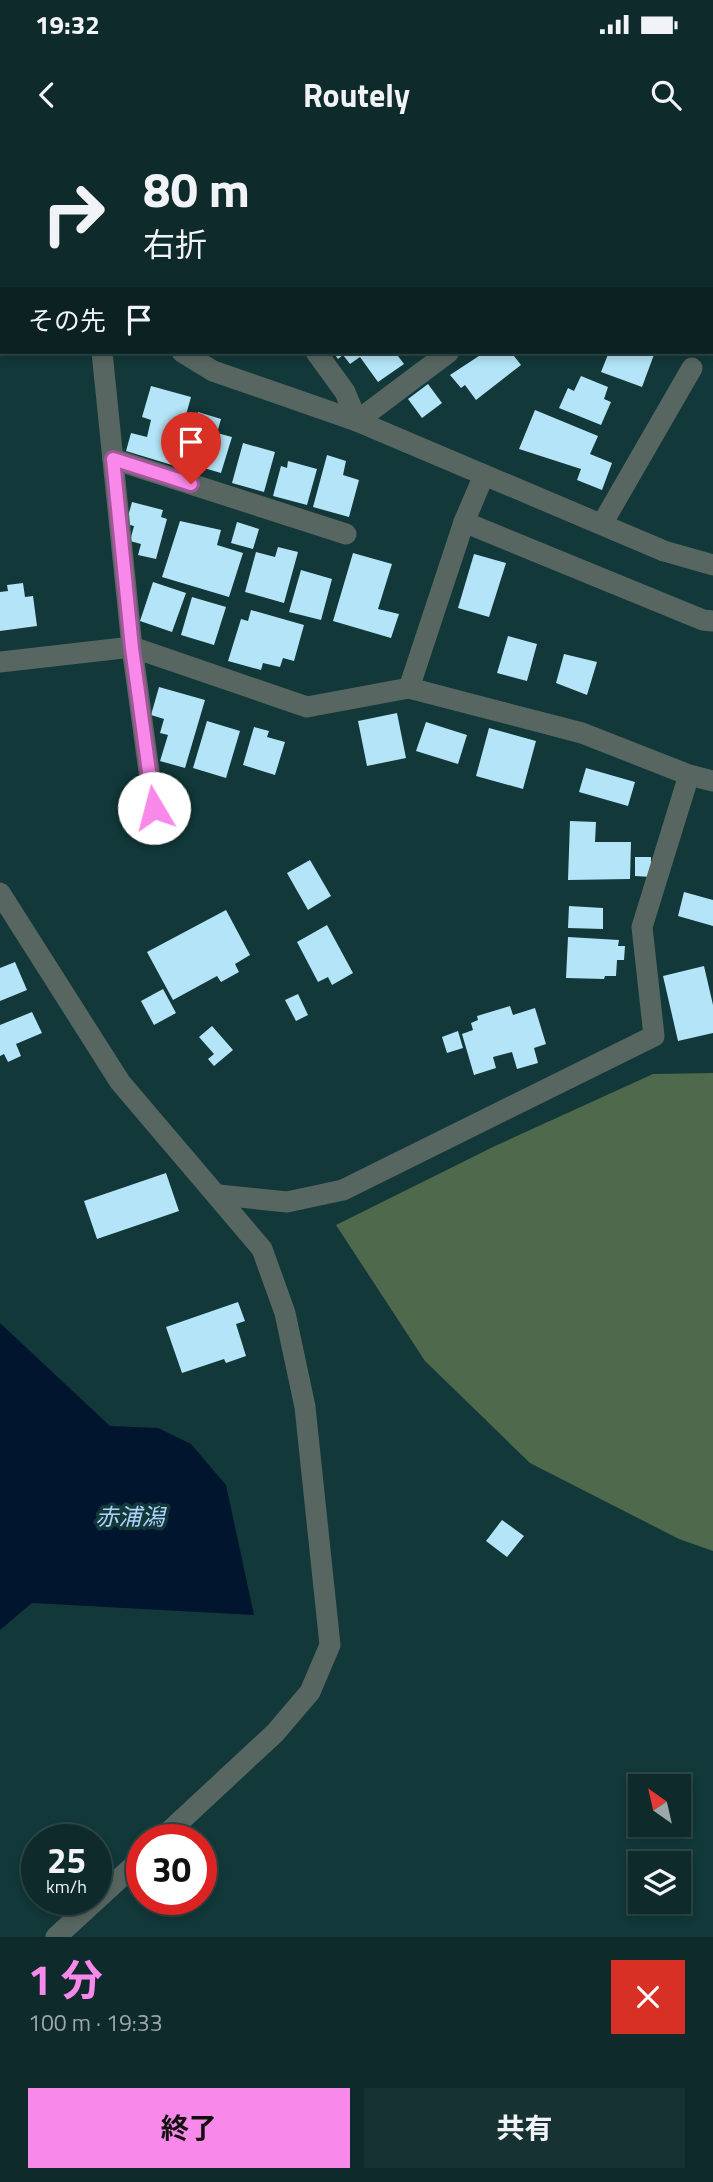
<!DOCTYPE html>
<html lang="ja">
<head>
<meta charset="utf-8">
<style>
  body { margin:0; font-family:"Titillium Web","Noto Sans JP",sans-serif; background:#173233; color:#f1f3f6; height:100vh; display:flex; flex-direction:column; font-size:26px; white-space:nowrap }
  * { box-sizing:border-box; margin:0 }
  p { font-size:23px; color:#9ba7a9 }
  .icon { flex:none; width:38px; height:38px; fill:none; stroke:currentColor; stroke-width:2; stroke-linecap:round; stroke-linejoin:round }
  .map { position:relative; height:1797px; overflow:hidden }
  .drawer { display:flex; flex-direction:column; background:#0e2a2b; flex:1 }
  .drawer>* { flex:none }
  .guide { position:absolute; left:0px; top:0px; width:714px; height:214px; box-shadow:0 4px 10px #0003,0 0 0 2px #2e4647; background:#0e2a2b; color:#f1f3f6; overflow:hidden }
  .needle { width:46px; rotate:326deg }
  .tools { position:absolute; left:628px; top:1634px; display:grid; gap:14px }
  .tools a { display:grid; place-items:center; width:63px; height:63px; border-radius:0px; background:#0e2a2b; box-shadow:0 4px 10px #0003,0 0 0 2px #2e4647; font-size:35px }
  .speed { position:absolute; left:21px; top:1684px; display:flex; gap:14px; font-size:35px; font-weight:700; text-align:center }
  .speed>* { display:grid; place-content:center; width:91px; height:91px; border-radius:50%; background:#0e2a2b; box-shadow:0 4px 10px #0003,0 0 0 2px #2e4647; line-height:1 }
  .speed small { font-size:18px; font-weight:400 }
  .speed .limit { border:10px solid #d22; background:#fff; color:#111 }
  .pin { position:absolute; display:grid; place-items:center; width:60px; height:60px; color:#fff; margin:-72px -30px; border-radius:50% 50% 50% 0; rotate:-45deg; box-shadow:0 0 7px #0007 }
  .pin .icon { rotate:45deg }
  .me { position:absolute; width:77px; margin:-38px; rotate:352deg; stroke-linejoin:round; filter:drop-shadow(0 0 5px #0008) }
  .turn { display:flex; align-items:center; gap:24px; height:147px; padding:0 28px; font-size:32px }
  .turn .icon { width:91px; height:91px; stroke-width:2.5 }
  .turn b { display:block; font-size:49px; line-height:60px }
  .then { display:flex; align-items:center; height:66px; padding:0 28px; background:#0003; gap:14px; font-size:26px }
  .round { display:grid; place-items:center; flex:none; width:74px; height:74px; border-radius:0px; background:#173233 }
  .summary { display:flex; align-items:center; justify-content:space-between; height:119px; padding:0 28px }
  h1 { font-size:42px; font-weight:700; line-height:52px; color:#f888ea }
  .primary-button { display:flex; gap:14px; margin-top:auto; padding:14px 28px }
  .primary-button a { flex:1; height:80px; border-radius:0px; background:#f888ea; color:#111; font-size:28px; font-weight:700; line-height:80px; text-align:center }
  .primary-button a+a { background:#173233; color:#f1f3f6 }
  .status { display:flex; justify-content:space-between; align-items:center; height:49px; padding:0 35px; background:#0e2a2b; direction:ltr }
  .status svg { height:19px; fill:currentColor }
  header { display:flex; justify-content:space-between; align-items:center; height:91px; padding:0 28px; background:#0e2a2b; font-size:32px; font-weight:700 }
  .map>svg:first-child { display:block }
  .forest { fill:#4e694c }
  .water { fill:#01162e }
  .building { fill:#b4e4f7 }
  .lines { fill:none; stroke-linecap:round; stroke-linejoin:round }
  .minor { stroke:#586661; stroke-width:21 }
  .route-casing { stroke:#a15898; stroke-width:18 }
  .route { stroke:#f888ea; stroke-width:12 }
  .labels { text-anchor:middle; stroke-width:7; stroke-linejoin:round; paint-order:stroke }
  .water-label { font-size:23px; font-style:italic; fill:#afd4fc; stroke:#123839 }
</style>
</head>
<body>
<div class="status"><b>19:32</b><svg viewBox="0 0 49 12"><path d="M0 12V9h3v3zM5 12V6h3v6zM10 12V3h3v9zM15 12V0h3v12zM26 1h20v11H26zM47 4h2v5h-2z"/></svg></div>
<header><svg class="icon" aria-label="back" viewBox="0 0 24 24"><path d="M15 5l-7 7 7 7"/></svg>Routely<svg class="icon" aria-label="search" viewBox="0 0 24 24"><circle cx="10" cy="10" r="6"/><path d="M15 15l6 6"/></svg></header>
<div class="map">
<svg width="713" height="1797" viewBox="0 0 713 1797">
  <rect width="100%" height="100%" fill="#123839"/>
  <polygon class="forest" points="713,933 713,1411 679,1399 530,1323 425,1221 336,1085 495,1006 653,934"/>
  <polygon class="water" points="0,1183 110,1286 158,1288 191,1304 226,1345 254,1475 32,1463 0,1490"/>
  <g class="building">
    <polygon points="333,212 395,212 404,224 378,242 360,217 350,224 343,215 338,219"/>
    <polygon points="485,212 519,212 514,216 521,225 476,260 465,245 461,248 450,235"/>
    <polygon points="609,212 655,212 642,247 601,232"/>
    <polygon points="581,236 608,247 604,259 611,262 601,285 559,268 568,248 574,251"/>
    <polygon points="428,244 442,263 422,278 408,259"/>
    <polygon points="151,246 191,257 172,325 126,311 131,293 147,297 151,280 142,277"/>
    <polygon points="535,270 598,296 590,314 612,323 602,350 577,340 581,329 519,309"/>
    <polygon points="198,272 221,279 217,293 232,297 221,333 183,322"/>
    <polygon points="243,303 275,312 264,352 232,343"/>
    <polygon points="327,315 346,321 343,335 359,340 349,377 313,367"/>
    <polygon points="288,321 317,329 307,365 273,356 281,326 287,328"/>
    <polygon points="132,362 163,370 161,377 167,379 156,419 138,415 141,404 130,401 134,386 126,384"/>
    <polygon points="180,381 221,390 217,405 243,413 229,457 162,437"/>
    <polygon points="237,382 259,389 253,409 231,403"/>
    <polygon points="278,407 298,412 284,463 245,452 256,412 275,417"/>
    <polygon points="353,413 392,424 378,469 399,474 391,498 333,481"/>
    <polygon points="474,414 506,423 489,477 458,468"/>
    <polygon points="301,430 332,439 321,480 289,472"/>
    <polygon points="153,442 186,453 172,492 140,481"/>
    <polygon points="23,443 25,457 33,456 37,486 0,491 0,452 8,451 7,445"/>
    <polygon points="192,457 226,467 214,505 181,495"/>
    <polygon points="251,470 304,485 294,521 283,518 280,527 263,523 261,530 228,521 241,479 248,481"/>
    <polygon points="508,496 537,504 527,541 497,533"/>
    <polygon points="564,514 597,522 587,555 556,543"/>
    <polygon points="159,547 205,560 185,628 160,621 168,595 160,593 164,579 151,575"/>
    <polygon points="397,573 406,618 367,626 358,581"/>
    <polygon points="207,581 240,591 226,638 193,628"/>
    <polygon points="426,582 467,595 458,624 416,611"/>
    <polygon points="254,587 269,591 267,597 285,602 275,635 243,625"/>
    <polygon points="489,588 536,601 523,649 476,636"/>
    <polygon points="586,628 635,642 628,666 579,652"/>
    <polygon points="570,681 596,682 595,702 631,702 630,739 568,740"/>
    <polygon points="635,717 651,717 651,737 635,736"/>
    <polygon points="310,720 331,756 308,770 287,733"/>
    <polygon points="684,752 713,760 713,786 678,776"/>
    <polygon points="569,766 603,768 603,789 568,788"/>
    <polygon points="226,770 250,815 235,824 239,832 221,842 217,836 173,860 147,812"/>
    <polygon points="327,785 353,833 332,845 328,837 318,842 297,802"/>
    <polygon points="568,797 619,800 618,806 625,806 624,820 617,820 616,836 605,836 604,839 566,838"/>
    <polygon points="15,822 27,850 0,861 0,828"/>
    <polygon points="704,826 713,865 713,893 678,901 663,836"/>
    <polygon points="163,849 176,873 154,885 141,861"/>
    <polygon points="298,854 308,875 296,881 285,860"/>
    <polygon points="510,866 513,875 535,868 546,904 534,908 538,923 517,929 512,912 493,917 496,928 474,935 462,894 473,890 471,883 478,880 477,876"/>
    <polygon points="32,872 42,893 16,904 21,916 8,922 4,914 0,916 0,885"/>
    <polygon points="212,886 233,910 214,926 208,919 214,914 199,897"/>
    <polygon points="458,891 463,908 447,913 442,897"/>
    <polygon points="166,1033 179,1071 97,1099 84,1061"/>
    <polygon points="238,1162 245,1181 236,1184 246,1216 226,1223 224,1219 182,1233 166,1187"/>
    <polygon points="502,1380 524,1396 507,1417 486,1401"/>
  </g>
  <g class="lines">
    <g class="minor">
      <polyline points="608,0 609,2"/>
      <polyline points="165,2 166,0"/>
      <polyline points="438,2 440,0"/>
      <polyline points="712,12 713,12"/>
      <polyline points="0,81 2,82"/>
      <polyline points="712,135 713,136"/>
      <polyline points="182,212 213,231 357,281 664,411 713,425"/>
      <polyline points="316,212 345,252 357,281"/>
      <polyline points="357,281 449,212"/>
      <polyline points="113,319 346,394"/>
      <polyline points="464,382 703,480 713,481"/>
      <polyline points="602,384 692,228"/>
      <polyline points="0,522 132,507 102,212"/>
      <polyline points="409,548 464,382 484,335"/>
      <polyline points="154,668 132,507 307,567 409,548 582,593 689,635 713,641"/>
      <polyline points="0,753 120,942 262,1109 285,1173 305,1267 330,1505 310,1552 275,1593 161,1699"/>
      <polyline points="219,1055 287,1062 343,1050 654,896 642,787 689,635"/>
      <polyline points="56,1797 142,1718"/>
    </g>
  </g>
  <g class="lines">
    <defs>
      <polyline id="route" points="154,668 132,508 113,319 191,344"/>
    </defs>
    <use href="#route" class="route-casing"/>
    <use href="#route" class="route"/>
  </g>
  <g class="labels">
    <g class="water-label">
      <text x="130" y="1385">赤浦潟</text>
    </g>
  </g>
</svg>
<div class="tools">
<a><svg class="needle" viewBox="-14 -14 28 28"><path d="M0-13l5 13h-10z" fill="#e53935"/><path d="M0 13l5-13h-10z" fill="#9ba7a9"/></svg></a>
<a><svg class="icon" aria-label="layers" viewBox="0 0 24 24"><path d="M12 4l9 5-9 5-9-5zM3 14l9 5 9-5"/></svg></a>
</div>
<div class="speed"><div>25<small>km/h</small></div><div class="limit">30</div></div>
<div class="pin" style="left:191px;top:344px;background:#d93025"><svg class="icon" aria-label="arrive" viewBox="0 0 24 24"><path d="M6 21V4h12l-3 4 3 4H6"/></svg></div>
<svg class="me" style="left:154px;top:668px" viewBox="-20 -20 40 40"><circle r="19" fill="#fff"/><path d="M0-13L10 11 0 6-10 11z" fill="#f888ea"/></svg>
<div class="guide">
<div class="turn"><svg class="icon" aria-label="right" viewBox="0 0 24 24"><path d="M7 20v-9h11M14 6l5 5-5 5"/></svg><div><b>80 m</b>右折</div></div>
<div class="then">その先<svg class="icon" aria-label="arrive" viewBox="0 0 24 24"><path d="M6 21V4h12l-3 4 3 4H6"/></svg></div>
</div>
</div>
<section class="drawer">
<div class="summary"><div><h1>1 分</h1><p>100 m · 19:33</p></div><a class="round" style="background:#d93025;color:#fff"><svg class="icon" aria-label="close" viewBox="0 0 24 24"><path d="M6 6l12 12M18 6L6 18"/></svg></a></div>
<div class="primary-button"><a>終了</a><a>共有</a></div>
</section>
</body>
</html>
